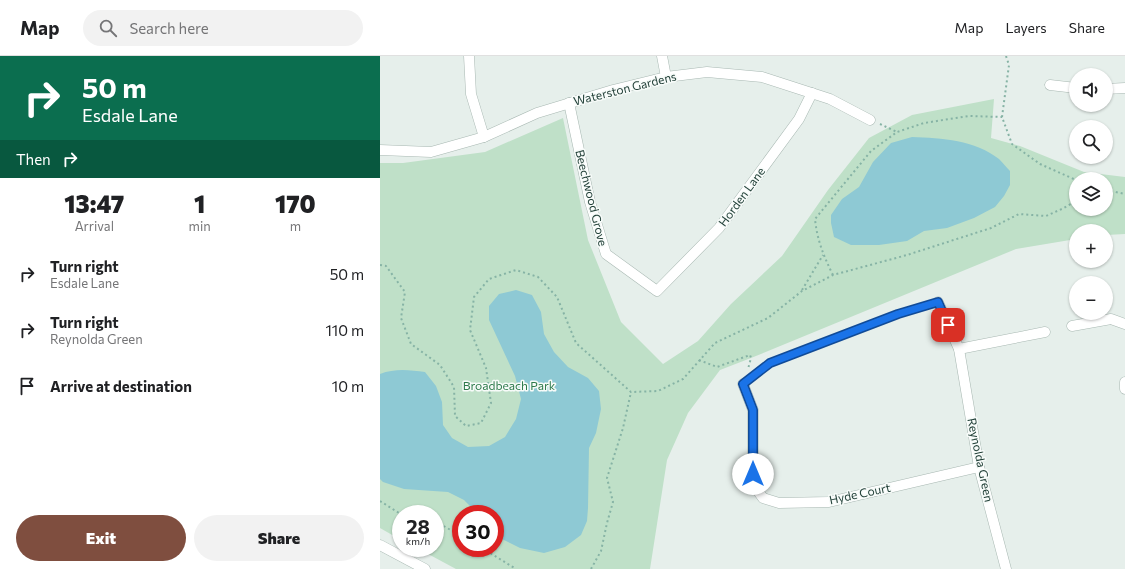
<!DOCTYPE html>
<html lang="en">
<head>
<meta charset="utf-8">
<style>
  body { margin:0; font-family:Commissioner,sans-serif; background:#f2f2f2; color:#202124; height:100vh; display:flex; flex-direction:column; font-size:15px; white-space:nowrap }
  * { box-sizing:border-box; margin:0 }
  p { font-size:13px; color:#757577 }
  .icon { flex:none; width:22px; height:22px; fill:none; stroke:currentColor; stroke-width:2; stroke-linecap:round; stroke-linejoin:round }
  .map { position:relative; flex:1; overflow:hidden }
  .drawer { display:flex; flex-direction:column; background:#fff; width:380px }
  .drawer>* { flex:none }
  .guide { background:#0b6e4f; color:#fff; overflow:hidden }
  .controls { position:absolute; left:689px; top:12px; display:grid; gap:8px }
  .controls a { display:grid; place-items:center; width:44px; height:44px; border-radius:50%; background:#fff; box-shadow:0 1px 3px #0004; font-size:20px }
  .speed { position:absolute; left:12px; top:449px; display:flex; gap:8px; font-size:20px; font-weight:700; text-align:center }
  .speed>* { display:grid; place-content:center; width:52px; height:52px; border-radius:50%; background:#fff; box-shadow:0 1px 3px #0004; line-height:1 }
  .speed small { font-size:10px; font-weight:400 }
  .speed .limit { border:6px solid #d22; background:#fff; color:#111 }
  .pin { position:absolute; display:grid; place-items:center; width:34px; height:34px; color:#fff; margin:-17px; border-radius:8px; box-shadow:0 2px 6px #0006 }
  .me { position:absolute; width:44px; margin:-22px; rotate:0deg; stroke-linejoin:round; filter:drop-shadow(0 0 3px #0008) }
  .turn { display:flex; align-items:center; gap:14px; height:84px; padding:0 16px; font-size:18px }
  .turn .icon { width:52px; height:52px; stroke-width:2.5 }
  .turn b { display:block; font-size:28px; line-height:34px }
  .then { display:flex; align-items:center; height:38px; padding:0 16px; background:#0003; gap:8px; font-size:15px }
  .eta { display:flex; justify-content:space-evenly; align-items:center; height:68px; text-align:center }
  .eta b { font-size:24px; font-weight:800; line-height:28px }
  .primary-button { display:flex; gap:8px; margin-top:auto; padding:8px 16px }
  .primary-button a { flex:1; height:46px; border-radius:24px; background:#7f4e3f; color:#fff; font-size:16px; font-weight:800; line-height:46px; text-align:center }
  .primary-button a+a { background:#f2f2f2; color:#202124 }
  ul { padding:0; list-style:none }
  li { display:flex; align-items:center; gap:12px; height:56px; padding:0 16px }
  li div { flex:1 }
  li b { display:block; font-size:15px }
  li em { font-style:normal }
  header { display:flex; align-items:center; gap:24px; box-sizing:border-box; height:56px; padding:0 20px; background:#fff; border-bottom:1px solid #e0e0e0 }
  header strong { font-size:19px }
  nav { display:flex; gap:22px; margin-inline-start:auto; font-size:14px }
  .search { width:280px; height:36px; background:#f2f2f2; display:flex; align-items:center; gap:10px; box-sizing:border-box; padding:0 14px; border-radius:22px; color:#757577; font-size:15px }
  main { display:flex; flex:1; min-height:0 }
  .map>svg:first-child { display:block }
  .green { fill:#bfe0c8; fill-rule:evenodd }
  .water { fill:#8ec9d4 }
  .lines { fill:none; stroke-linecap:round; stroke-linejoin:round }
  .service-casing { stroke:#a8b8b2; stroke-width:6 }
  .minor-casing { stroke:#a8b8b2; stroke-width:11 }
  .path { stroke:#86b3a5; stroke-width:2; stroke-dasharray:2 3; stroke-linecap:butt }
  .service { stroke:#fff; stroke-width:5 }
  .minor { stroke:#fff; stroke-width:10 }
  .route-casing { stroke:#114b97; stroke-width:10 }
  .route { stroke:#1a73e8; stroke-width:7 }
  .labels { text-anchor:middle; stroke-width:3; stroke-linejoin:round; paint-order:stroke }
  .street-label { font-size:12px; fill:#24423a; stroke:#f7fbf9 }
  .park-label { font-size:12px; fill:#2d7a4b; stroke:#f7fbf9 }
</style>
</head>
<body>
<header>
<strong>Map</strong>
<div class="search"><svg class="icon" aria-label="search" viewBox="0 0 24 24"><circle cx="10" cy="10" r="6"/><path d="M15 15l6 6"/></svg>Search here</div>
<nav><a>Map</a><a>Layers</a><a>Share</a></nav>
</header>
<main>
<section class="drawer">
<div class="guide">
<div class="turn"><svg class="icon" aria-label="right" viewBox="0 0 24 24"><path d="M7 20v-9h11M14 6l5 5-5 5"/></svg><div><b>50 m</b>Esdale Lane</div></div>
<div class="then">Then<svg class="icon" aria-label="right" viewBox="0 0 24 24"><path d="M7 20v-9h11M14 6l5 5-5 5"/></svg></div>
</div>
<div class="eta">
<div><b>13:47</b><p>Arrival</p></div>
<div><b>1</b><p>min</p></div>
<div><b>170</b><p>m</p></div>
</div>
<ul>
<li><svg class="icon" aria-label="right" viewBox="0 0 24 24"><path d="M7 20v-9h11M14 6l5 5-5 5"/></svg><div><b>Turn right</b><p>Esdale Lane</p></div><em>50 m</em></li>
<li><svg class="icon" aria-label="right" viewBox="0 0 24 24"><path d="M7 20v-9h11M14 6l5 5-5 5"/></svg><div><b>Turn right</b><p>Reynolda Green</p></div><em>110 m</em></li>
<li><svg class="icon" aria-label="arrive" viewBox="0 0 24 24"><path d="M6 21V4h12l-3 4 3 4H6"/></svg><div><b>Arrive at destination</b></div><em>10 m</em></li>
</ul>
<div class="primary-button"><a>Exit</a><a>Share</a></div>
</section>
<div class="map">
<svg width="745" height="513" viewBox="0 0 745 513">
  <rect width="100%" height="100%" fill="#e6efeb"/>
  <path class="green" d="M614,43L611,82L640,90L704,116L745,121V178L726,179V175H696V183L636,193L371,302L340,314L308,357L287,404L270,513H76L37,492H55V458H21V484L0,472V107H23L105,96L183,62L208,184L241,266L283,308L318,285L351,248L402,200L448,134L489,82L532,59ZM696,123H726V153H696ZM81,458H115V492H81Z"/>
  <g class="water">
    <path d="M532,81C562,82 595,84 619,103C623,107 626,111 630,115V129L624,140L615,151L594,162L567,172L544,175L527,185L499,189H471L454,181L451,167V159L462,143L479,131L493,106L511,87Z"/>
    <path d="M136,234L152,239L161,256L164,278L174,296L188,311L208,322L219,335L221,353L216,377L209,392L208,452L207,465L201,479L185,491L164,497L140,492L118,481L115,477V458H98L84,444L68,436L24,433L3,426L0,423V318C15,312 30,314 45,316L56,330L62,346L63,369L72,382L88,391L109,390L125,381L136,363L141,343L135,320L109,264V250L119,238Z"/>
  </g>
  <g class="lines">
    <defs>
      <polyline id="service" points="363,328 390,307 518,258 558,246"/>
      <g id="minor">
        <polyline points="89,0 91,38 104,81"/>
        <polyline points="282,0 286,21"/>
        <polyline points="670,29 696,32"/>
        <polyline points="726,33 745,32"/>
        <polyline points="189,47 210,146 226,198 277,235 339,172 419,63 432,37"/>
        <polyline points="0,94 51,96 104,81 157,57 233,34 286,21 327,16 382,21 450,43 490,64"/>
        <polyline points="558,246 579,293 599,411 626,513"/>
        <polyline points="692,270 731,263 745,268"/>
        <polyline points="579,293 665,276"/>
        <polyline points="745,326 745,333"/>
        <polyline points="363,328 373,354 373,418 375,431 383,442 399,447 449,446 599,411"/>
        <polyline points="0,489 45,513"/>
      </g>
    </defs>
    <use href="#service" class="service-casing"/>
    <use href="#minor" class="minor-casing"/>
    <g class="path">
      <polyline points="626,0 629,9 622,61 632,88 660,108 696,124"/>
      <polyline points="500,68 517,76"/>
      <polyline points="726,134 745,138"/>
      <polyline points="0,209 6,210 25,236 21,262 31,288 60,309 74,331 75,360 86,370 101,367 111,347 106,312 90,274 94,241 109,223 136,214 158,221 177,241 196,287 251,336 278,335 303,323 335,287 388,262 422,235 453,219 527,199 611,172 639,158 666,160 684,152 696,145"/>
      <path d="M453,219C444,201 437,184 435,163L491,95L517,76L544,67L589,60L622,61"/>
      <polyline points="422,234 443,199"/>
      <polyline points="319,304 337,311 370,299 371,302 368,313"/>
      <polyline points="0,445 19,457 33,458"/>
      <polyline points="55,465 81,480"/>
      <polyline points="102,492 136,513"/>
      <polyline points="211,513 221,495 227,467 233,446 227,422 243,372 251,336"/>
    </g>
    <use href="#service" class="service"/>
    <use href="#minor" class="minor"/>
  </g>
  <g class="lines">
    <defs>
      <polyline id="route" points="373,418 373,354 363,328 390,307 518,258 558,246 568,269"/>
    </defs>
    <use href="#route" class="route-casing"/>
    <use href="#route" class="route"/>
  </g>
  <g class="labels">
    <g class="street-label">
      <text transform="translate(245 33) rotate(-14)" y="4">Waterston Gardens</text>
      <text transform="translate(362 141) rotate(-54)" y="4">Horden Lane</text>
      <text transform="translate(211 142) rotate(76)" y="4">Beechwood Grove</text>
      <text transform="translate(600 404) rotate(78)" y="4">Reynolda Green</text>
      <text transform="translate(480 438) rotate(-12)" y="4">Hyde Court</text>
    </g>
    <g class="park-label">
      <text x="129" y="334">Broadbeach Park</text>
    </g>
  </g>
</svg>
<div class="controls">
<a><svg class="icon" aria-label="sound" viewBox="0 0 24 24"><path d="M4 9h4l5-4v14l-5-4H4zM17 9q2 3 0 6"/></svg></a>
<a><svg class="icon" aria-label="search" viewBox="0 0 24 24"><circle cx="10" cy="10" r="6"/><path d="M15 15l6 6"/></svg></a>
<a><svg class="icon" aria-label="layers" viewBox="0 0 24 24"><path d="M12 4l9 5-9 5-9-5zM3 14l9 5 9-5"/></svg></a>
<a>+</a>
<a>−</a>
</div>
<div class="speed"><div>28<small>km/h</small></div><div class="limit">30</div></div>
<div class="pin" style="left:568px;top:269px;background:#d93025"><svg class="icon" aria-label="arrive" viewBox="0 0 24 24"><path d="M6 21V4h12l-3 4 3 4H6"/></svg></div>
<svg class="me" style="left:373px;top:418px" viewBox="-20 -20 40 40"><circle r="19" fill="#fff"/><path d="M0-13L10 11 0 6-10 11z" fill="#1a73e8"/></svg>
</div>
</main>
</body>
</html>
